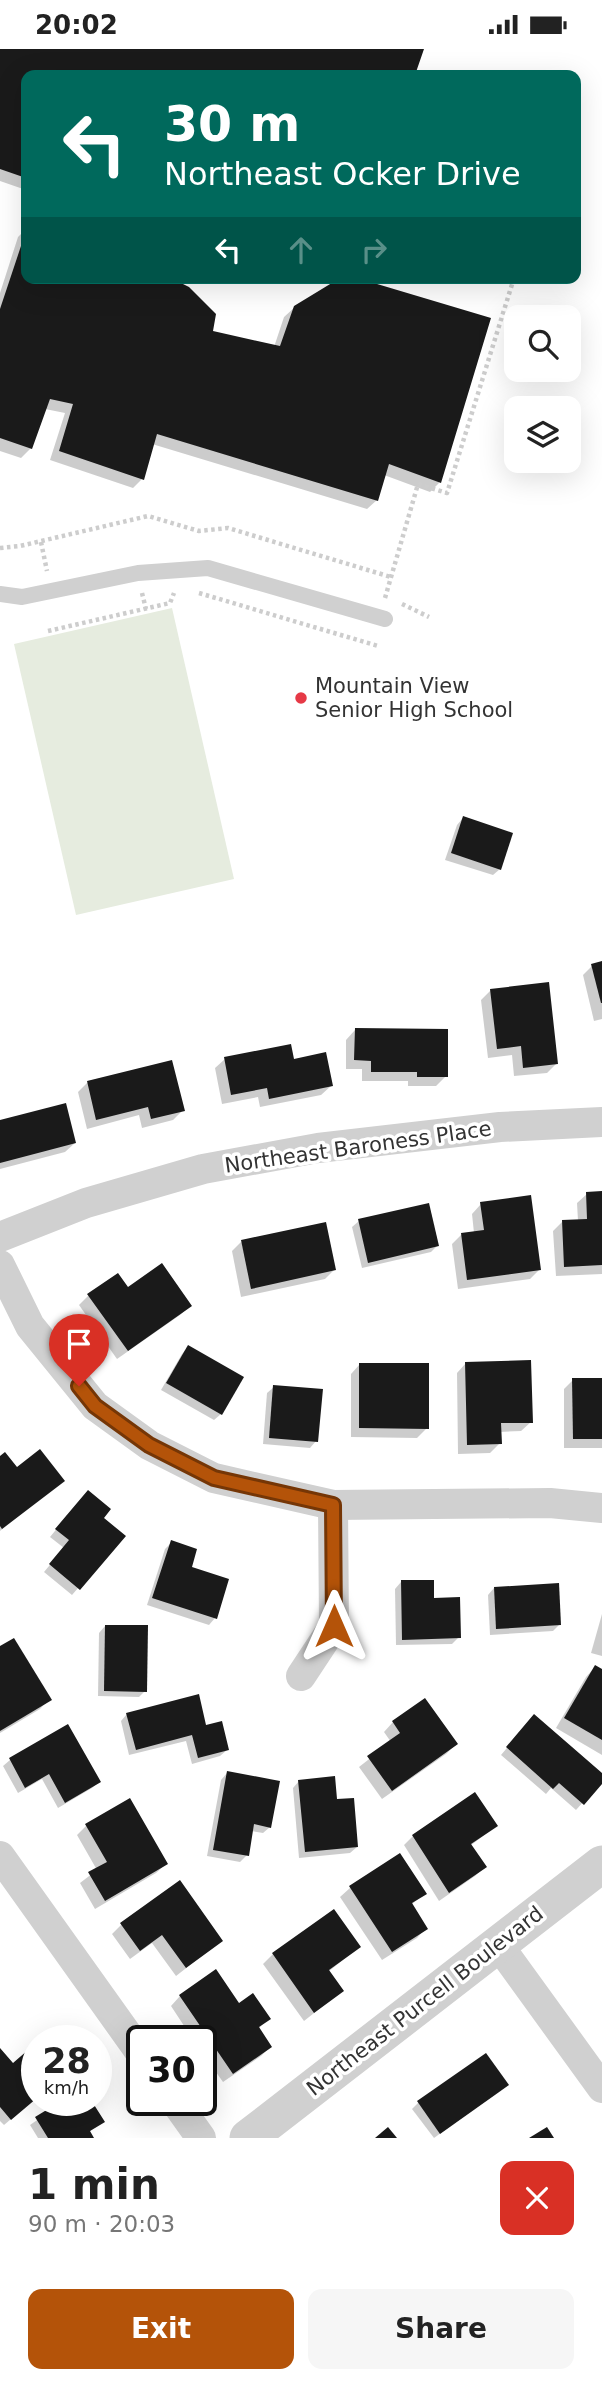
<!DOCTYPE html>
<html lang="en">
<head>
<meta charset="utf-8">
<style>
  body { margin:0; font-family:"DejaVu Sans",sans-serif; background:#f6f6f6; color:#222; height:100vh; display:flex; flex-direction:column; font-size:26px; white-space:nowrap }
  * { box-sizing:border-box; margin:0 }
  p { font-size:23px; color:#767676 }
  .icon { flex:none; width:38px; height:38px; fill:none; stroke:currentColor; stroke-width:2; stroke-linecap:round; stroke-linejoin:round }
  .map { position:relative; height:2089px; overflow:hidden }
  .drawer { display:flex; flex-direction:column; background:#fff; flex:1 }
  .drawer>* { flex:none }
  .top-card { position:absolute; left:21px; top:21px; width:560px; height:214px; border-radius:14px; box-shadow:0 7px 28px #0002; background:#00695c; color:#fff; overflow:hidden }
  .fabs { position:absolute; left:504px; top:256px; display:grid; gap:14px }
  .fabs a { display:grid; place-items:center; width:77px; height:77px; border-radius:14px; background:#fff; box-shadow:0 7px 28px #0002; font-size:35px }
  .speed { position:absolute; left:21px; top:1976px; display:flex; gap:14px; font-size:35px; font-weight:700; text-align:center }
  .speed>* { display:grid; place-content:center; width:91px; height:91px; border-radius:50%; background:#fff; box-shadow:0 7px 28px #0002; line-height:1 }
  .speed small { font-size:18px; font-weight:400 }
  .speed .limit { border:4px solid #111; border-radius:10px; background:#fff; color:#111 }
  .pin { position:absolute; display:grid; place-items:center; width:60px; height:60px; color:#fff; margin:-72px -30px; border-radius:50% 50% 50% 0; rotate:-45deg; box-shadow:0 0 7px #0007 }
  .pin .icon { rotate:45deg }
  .me { position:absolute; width:77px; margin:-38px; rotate:0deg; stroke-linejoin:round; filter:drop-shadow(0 0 5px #0008) }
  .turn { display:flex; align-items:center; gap:24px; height:147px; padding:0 28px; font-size:32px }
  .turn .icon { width:91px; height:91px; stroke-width:2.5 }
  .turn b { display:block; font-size:49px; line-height:60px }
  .lanes { display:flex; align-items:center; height:66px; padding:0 28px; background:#0003; justify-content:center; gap:35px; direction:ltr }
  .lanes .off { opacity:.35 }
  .round { display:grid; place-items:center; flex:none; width:74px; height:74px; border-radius:14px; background:#f6f6f6 }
  .head { display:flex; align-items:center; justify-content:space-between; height:119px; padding:0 28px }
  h1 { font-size:42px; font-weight:600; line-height:52px }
  .primary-button { display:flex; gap:14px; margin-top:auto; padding:14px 28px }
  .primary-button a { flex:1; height:80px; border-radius:14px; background:#b45309; color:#fff; font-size:28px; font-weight:600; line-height:80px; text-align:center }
  .primary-button a+a { background:#f6f6f6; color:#222 }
  .status { display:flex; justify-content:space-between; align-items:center; height:49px; padding:0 35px; background:#fff; direction:ltr }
  .status svg { height:19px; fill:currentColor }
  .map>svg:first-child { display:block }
  .green { fill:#e6ecdf }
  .shadow { fill:#0003 }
  .building { fill:#1a1a1a }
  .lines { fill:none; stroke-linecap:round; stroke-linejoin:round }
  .path { stroke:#cdcdcd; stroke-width:4.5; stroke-dasharray:3.5 3.5; stroke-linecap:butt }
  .service { stroke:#d0d0d0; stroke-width:16 }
  .minor { stroke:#d0d0d0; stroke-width:30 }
  .tertiary { stroke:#d0d0d0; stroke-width:37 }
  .route-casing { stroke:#753606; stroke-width:18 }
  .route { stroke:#b45309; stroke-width:12 }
  .poi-dot { fill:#e63946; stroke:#fff; stroke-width:2.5 }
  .labels { text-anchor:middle; stroke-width:7; stroke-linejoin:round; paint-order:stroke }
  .poi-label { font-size:21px; fill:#333; stroke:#fff; text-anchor:start }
  .street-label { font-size:21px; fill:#333; stroke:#fff }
</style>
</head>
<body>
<div class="status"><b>20:02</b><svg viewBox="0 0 49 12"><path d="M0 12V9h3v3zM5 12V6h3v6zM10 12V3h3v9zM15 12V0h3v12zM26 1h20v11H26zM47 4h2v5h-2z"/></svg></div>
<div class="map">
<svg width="602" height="2089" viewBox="0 0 602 2089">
  <rect width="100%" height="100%" fill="#fff"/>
  <polygon class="green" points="172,559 234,830 76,866 14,595"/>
  <g class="shadow">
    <polygon points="0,0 422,0 414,26 26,26 26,141 0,132"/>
    <polygon points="26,180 26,229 211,283 274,298 284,268 295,258 489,270 439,434 430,443 384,426 377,451 367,460 152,395 142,430 133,439 50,411 65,364 45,360 31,399 21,409 0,402 0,244 18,188"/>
    <polygon points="463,769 500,820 493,826 445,811 457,776"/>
    <polygon points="602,914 602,970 594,972 583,926 592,917"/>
    <polygon points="491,941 557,1014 547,1024 514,1027 512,1006 488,1009 481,951"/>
    <polygon points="355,981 446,1027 436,1037 408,1037 408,1032 362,1032 362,1020 346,1020 346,991"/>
    <polygon points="225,1010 293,1012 331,1037 321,1046 260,1058 258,1048 222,1055 215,1019"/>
    <polygon points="170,1013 183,1061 173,1071 142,1079 139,1066 87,1080 78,1043 87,1034"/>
    <polygon points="0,1073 75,1094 65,1103 0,1120"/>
    <polygon points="602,1144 602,1225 556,1227 553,1182 563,1172 578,1172 577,1154 587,1145"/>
    <polygon points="481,1155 539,1221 530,1230 458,1240 452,1195 461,1186 474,1184 472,1165"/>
    <polygon points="359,1172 437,1197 431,1203 362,1219 352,1178"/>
    <polygon points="241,1193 335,1220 325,1230 241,1248 232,1202"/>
    <polygon points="128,1240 190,1257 180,1266 117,1310 79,1256 88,1247"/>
    <polygon points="188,1298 221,1365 214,1371 161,1341 182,1305"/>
    <polygon points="466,1314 531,1373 521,1382 499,1383 500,1394 490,1404 458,1405 457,1324"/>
    <polygon points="360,1315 427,1379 417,1389 351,1388 351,1325"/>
    <polygon points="573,1331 602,1331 602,1399 564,1399 564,1340"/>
    <polygon points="274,1338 316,1392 310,1399 263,1395 267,1344"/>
    <polygon points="0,1409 16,1420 62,1432 0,1482"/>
    <polygon points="82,1449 123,1487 72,1546 44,1523 64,1499 50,1488"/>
    <polygon points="172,1493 189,1519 215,1569 209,1576 147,1556 165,1500"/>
    <polygon points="401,1533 459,1588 452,1595 396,1596 395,1540"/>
    <polygon points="494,1539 559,1576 553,1582 490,1586 488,1546"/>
    <polygon points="602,1565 602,1607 591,1604"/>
    <polygon points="105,1577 145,1642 139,1648 98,1647 99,1584"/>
    <polygon points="0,1599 49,1650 40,1660 0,1684"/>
    <polygon points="595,1618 602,1622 602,1706 556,1679 586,1628"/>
    <polygon points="127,1665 205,1678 227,1701 220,1707 192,1715 186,1692 129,1706 121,1672"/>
    <polygon points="393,1673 456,1695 446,1705 382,1750 359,1718 391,1693 384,1683"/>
    <polygon points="528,1674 602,1727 602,1732 576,1761 551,1739 546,1745 501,1706"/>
    <polygon points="67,1678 99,1733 92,1739 58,1759 42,1730 18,1744 3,1717 10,1711"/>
    <polygon points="227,1724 270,1778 263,1784 251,1782 247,1806 240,1813 207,1807 221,1731"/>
    <polygon points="299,1732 336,1752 357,1798 350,1804 299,1809 293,1739"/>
    <polygon points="86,1777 166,1815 156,1824 95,1860 80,1834 97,1821 77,1786"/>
    <polygon points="496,1777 470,1797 485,1818 475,1827 439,1852 404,1796 413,1787"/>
    <polygon points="400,1806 425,1844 411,1856 426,1879 417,1889 382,1911 340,1848 350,1839"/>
    <polygon points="333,1862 359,1898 328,1923 342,1942 304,1972 263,1915 273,1905"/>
    <polygon points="122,1875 221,1892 176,1927 152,1894 130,1910 112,1885"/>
    <polygon points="180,1947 239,1956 268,1970 258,1980 270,1998 261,2007 223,2033 201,2002 201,1992 194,1992 171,1957"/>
    <polygon points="0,2001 37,2048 4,2076 0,2072"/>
    <polygon points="507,2036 434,2089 412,2060 418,2054"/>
    <polygon points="66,2051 89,2051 102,2073 89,2083 92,2089 38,2089 30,2076"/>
  </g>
  <g class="building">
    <polygon points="0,0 424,0 415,26 26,26 26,129 0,120"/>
    <polygon points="26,182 26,229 171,229 189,238 216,265 213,282 280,297 294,257 340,229 357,229 491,269 441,434 389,415 378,452 157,385 144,431 59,402 73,355 50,350 32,400 0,389 0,260"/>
    <polygon points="463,767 513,784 501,821 451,804"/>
    <polygon points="602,912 602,954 601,954 591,915"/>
    <polygon points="549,933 558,1015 523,1019 521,997 497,1000 490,940"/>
    <polygon points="355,979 448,980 448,1028 417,1028 417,1023 371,1023 371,1012 354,1011"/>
    <polygon points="291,995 294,1010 326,1003 333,1037 269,1050 267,1039 231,1046 224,1008"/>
    <polygon points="172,1011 185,1062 151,1070 148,1058 96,1071 87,1032"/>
    <polygon points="66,1054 76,1094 0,1114 0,1071"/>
    <polygon points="602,1142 602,1216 564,1218 562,1171 587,1170 586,1143"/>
    <polygon points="531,1146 541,1221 467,1231 461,1184 484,1181 480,1153"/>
    <polygon points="429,1154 439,1197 368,1214 358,1170"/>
    <polygon points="326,1173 336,1221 251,1240 241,1191"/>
    <polygon points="162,1214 192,1257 128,1302 87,1245 118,1224 128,1238"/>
    <polygon points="188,1296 244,1328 222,1366 166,1334"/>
    <polygon points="531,1311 533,1374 501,1374 502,1395 467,1396 465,1313"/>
    <polygon points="359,1314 429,1314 429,1380 359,1379"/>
    <polygon points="572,1329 602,1329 602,1390 573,1390"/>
    <polygon points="273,1336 323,1340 318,1393 269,1389"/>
    <polygon points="40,1400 65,1432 2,1480 0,1477 0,1407 5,1403 17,1418"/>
    <polygon points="88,1441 111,1460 104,1469 126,1487 80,1541 49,1515 69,1491 55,1480"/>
    <polygon points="171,1491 197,1500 192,1518 229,1530 217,1570 152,1549"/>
    <polygon points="401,1531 434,1531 434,1549 460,1548 461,1589 402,1591"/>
    <polygon points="559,1534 561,1576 496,1580 494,1538"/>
    <polygon points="105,1576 148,1576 147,1643 104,1642"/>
    <polygon points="14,1589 52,1651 0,1682 0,1597"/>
    <polygon points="595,1616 602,1620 602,1691 564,1669"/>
    <polygon points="199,1645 206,1676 222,1672 229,1701 198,1709 192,1686 136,1701 126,1664"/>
    <polygon points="425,1649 458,1695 392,1742 367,1707 400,1684 392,1672"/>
    <polygon points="534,1665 602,1724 602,1735 584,1756 559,1734 553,1740 506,1698"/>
    <polygon points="68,1675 101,1733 65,1754 49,1725 25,1739 9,1709"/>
    <polygon points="227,1722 280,1732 271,1779 254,1775 249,1807 213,1801"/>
    <polygon points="335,1727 337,1750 354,1749 358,1798 305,1803 298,1731"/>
    <polygon points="475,1743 498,1777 471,1795 487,1818 449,1844 412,1786"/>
    <polygon points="130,1749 168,1815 105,1852 88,1823 107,1813 85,1775"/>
    <polygon points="400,1804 427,1845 412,1854 428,1880 392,1903 349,1837"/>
    <polygon points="180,1831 223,1892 186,1919 162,1886 140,1902 120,1874"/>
    <polygon points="334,1860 361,1898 329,1921 344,1942 314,1964 272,1904"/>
    <polygon points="216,1920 239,1954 253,1944 271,1970 259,1978 272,1998 233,2025 179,1946"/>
    <polygon points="0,1999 13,2014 28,2001 37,2011 37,2049 11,2071 0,2058"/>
    <polygon points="486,2004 509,2036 440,2085 417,2052"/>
    <polygon points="63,2051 91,2051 105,2073 90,2082 94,2089 48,2089 35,2068"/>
    <polygon points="388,2078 397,2089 375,2089"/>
    <polygon points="547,2078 554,2089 529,2089"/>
  </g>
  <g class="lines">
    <g class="path">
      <polyline points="41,493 47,522"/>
      <polyline points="0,499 20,497 148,467 199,482 228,479 391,528"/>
      <polyline points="142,544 146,560"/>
      <polyline points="199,544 378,597"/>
      <polyline points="385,549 418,435 447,444 514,229"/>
      <polyline points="402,555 429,568"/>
      <polyline points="48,582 170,554 174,544"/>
    </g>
    <polyline class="service" points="0,545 22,548 138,524 208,519 385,570"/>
    <g class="minor">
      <polyline points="0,1188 86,1154 203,1120 318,1099 500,1078 602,1073"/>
      <polyline points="0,1216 30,1277 95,1357 149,1396 214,1429 333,1456 550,1454 602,1459"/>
      <polyline points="301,1627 334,1577 333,1456"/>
      <polyline points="0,1807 142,2006"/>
      <polyline points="497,1894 602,2039"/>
      <polyline points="174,2051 201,2089"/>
    </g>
    <polyline class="tertiary" points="248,2089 602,1815"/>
  </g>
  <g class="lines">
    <defs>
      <polyline id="route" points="79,1337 95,1357 149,1396 214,1429 333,1456 334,1577"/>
    </defs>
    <use href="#route" class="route-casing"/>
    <use href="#route" class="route"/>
  </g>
  <circle class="poi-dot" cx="301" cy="649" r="7"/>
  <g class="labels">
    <g class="poi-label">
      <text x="315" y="644">Mountain View<tspan x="315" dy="24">Senior High School</tspan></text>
    </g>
    <g class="street-label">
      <text transform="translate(358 1098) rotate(-8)" y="7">Northeast Baroness Place</text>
      <text transform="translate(425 1952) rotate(-38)" y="7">Northeast Purcell Boulevard</text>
    </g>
  </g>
</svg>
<div class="fabs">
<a><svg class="icon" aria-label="search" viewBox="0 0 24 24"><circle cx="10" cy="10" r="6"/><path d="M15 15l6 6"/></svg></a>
<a><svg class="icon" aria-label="layers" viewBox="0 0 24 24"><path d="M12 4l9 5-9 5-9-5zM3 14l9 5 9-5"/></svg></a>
</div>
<div class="speed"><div>28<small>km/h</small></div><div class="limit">30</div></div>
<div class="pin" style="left:79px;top:1337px;background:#d93025"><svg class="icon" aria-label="arrive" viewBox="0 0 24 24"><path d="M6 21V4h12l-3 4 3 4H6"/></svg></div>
<svg class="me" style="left:334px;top:1577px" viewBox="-20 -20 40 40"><path d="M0-17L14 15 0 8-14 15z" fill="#b45309" stroke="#fff" stroke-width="4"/></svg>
<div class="top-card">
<div class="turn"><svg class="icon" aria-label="left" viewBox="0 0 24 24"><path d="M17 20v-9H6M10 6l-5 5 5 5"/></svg><div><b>30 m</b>Northeast Ocker Drive</div></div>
<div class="lanes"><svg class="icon" aria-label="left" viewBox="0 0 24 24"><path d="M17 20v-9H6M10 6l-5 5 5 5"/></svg><svg class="icon off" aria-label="ahead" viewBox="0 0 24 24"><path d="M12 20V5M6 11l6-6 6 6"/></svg><svg class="icon off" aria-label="right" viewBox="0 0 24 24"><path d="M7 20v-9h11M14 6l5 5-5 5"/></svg></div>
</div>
</div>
<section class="drawer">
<div class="head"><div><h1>1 min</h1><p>90 m · 20:03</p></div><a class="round" style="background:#d93025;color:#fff"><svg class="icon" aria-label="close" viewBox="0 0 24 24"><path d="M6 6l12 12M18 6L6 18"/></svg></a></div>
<div class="primary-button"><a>Exit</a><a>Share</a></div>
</section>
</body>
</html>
